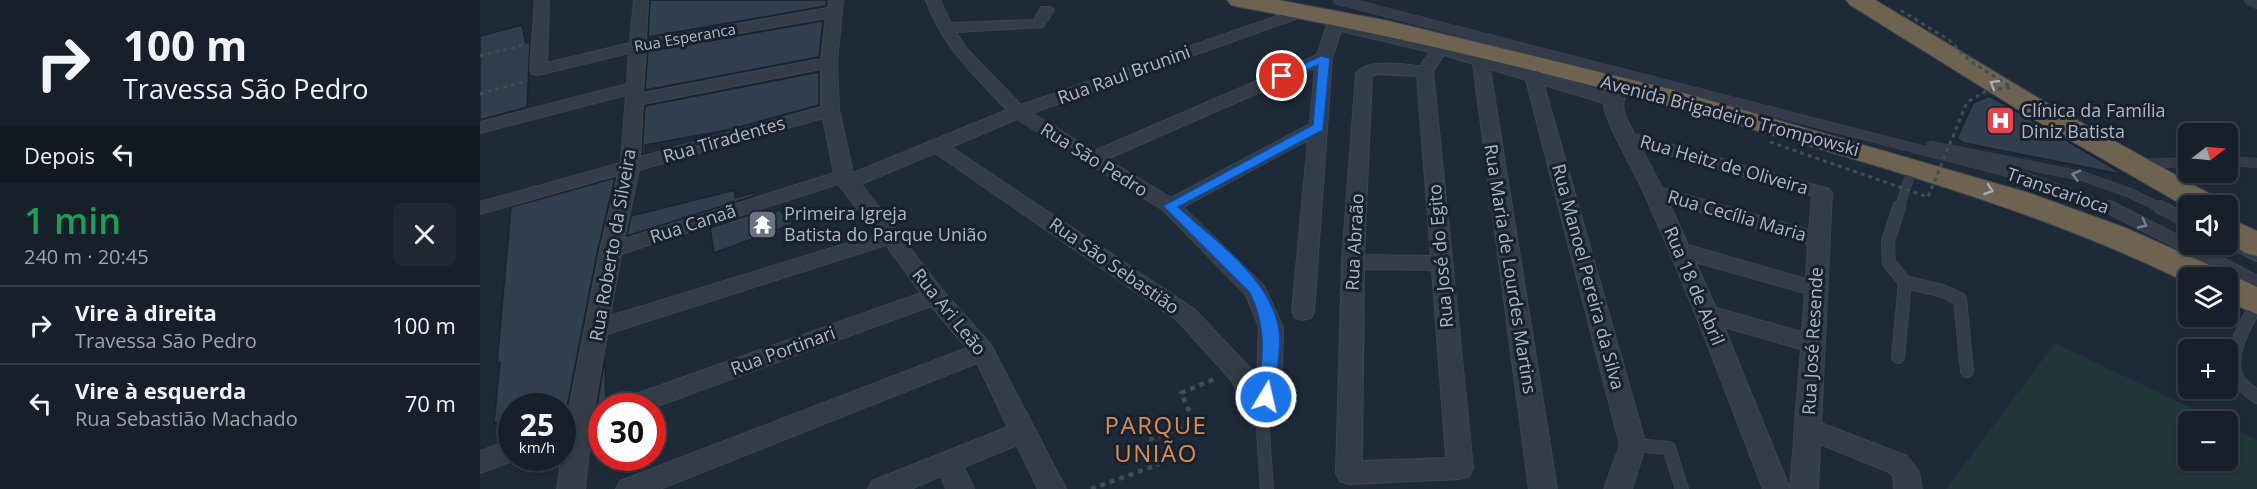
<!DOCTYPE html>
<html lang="pt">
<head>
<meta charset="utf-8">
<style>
  body { margin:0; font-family:"Open Sans",sans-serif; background:#202832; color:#f1f3f6; height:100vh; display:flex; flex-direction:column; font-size:22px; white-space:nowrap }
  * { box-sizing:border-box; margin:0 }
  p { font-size:20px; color:#9ea3a8 }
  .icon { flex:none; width:33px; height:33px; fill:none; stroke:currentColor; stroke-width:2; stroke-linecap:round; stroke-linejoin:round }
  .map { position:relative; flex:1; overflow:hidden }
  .sheet { display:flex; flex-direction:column; background:#17202a; width:480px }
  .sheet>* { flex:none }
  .hud { background:#17202a; color:#f1f3f6; overflow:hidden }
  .needle { width:39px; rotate:74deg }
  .tools { position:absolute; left:1698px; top:123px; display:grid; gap:12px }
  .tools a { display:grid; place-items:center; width:60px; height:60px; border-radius:9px; background:#17202a; box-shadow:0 2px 4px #0004,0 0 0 2px #363e47; font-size:30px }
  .speed { position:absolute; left:18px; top:393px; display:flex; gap:12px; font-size:30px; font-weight:700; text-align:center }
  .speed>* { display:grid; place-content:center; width:78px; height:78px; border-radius:50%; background:#17202a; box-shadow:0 2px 4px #0004,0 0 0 2px #363e47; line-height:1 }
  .speed small { font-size:15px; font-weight:400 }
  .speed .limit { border:9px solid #d22; background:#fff; color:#111 }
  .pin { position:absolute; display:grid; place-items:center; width:51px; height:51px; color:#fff; margin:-26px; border:3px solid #fff; border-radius:50%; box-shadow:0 2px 6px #0007 }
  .me { position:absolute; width:66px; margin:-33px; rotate:9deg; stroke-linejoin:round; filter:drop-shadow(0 0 4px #0008) }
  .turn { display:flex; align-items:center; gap:21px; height:126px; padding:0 24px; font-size:27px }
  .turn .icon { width:78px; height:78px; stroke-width:2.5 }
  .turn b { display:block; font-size:42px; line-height:51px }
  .then { display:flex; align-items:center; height:57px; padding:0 24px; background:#0003; gap:12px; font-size:22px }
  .round { display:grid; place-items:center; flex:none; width:63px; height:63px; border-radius:9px; background:#202832 }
  .summary { display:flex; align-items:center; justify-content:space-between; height:102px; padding:0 24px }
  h1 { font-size:36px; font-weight:600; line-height:45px; color:#1e9e55 }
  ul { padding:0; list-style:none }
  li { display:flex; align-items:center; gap:18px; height:78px; padding:0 24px; border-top:2px solid #363e47 }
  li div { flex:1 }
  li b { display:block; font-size:22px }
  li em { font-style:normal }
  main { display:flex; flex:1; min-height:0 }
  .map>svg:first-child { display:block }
  .green { fill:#213639 }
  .building { fill:#313e4f; stroke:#1b232f; stroke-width:1.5 }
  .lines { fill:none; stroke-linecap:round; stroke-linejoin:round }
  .lane-far1-casing { stroke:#3c4552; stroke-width:10 }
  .lane-casing { stroke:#3c4552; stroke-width:14 }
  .street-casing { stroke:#3c4552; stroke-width:2 }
  .highway-casing { stroke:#3b4450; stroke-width:2 }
  .path-far1 { stroke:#3a5051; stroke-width:3; stroke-dasharray:4 4; stroke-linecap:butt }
  .path { stroke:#3a5051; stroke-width:4.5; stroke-dasharray:5 5; stroke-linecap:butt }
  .lane-far1 { stroke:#333c48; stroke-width:9 }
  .lane { stroke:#333c48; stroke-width:12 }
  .street { fill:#333c48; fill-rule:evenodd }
  .highway { fill:#6e6250; fill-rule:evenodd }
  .path-bridge { stroke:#3a5051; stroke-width:3; stroke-dasharray:4 4; stroke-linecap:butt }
  .oneway { stroke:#a7aeb9 }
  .oneway2 { stroke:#76808d }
  .route { fill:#1a73e8; stroke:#114b97; stroke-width:1.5 }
  .labels { text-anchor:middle; stroke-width:6; stroke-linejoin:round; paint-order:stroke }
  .far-street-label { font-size:15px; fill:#adb7c5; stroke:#19212d }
  .street-label { font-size:18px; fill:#adb7c5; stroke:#19212d }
  .poi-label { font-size:18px; fill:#adb7c5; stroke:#19212d; text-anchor:start }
  .near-neighbourhood-label { font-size:24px; letter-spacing:1.5px; fill:#d68d57; stroke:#19212d }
</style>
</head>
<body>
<main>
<section class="sheet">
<div class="hud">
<div class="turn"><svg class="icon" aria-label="right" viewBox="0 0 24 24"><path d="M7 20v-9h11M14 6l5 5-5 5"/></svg><div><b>100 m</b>Travessa São Pedro</div></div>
<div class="then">Depois<svg class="icon" aria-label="left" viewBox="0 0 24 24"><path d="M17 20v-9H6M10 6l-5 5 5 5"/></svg></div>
</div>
<div class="summary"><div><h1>1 min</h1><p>240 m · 20:45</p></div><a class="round"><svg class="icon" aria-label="close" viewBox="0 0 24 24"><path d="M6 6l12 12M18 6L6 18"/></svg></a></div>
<ul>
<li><svg class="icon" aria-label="right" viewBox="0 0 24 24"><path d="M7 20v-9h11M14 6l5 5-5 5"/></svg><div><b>Vire à direita</b><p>Travessa São Pedro</p></div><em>100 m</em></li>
<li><svg class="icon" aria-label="left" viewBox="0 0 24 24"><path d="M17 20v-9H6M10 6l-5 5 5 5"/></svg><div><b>Vire à esquerda</b><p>Rua Sebastião Machado</p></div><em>70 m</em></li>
</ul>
</section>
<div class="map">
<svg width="1777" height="489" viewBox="0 0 1777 489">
  <rect width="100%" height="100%" fill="#1f2a38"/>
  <polygon class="green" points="1575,343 1738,421 1708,422 1708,460 1748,460 1748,426 1777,440 1777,489 1466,489"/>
  <g class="building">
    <polygon points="170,0 347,0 346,6 168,37"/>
    <polygon points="343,21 339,57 165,90 168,51"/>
    <polygon points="42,25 46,43 50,43 47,107 0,120 0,36"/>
    <polygon points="339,72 339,105 252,129 165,145 165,153 162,154 165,106"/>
    <polygon points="1509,96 1531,108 1645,175 1484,143 1477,138 1493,103"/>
    <polygon points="135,178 118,249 85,417 82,418 82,406 32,406 32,416 14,423 20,362 17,363 31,207"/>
    <polygon points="255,190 255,198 273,193 274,196 147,236 151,216"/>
    <polygon points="300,210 313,224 234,253 230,228 274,213 275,218"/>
    <polygon points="125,358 126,404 117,406"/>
  </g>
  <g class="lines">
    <defs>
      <g id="lane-far1">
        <polyline points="858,0 1543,176 1632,209"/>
        <polyline points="1769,0 1777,4"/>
        <polyline points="1451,146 1602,176 1650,193 1683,209"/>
        <polyline points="1748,161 1777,163"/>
        <polyline points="1664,164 1708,162"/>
        <polyline points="1419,209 1433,166"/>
      </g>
      <g id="lane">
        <polyline points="1629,207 1777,282"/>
        <polyline points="1680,207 1708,221"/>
        <polyline points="1748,240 1777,255"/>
        <polyline points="1425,282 1463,291 1480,299 1487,371"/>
        <path d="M1777,304C1765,325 1745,357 1759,381C1764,387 1771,392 1777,397"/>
        <polyline points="1418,357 1425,282 1409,263 1408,242 1419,207"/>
        <polyline points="782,417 787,489"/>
        <polyline points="1154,445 1189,448 1202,489"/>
      </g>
      <g id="street">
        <path d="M55,0H69L67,63L150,43L154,0H168L166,40L348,8L349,0H363L357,62L359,110L373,173L527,110C495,76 461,45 446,0H460L471,23L554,20L561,7H571L574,10L563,27L476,32L486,48L541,105L817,9H827L830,12L827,15L552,113L614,151L837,55L847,25L855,20L991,53L993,46H1005L1008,58L1044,69L1046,60H1058L1061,74L1129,93L1136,82H1148L1151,86C1137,108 1144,113 1154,134L1349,189L1352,193L1341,423L1427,456L1439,472L1442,489H1414L1413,476L1409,472L1340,444L1338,489H1283C1245,390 1208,290 1164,193C1155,171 1124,122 1124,103L1064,85L1166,445L1152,489H1124L1140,445L1046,80L1010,69L1077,489H1049L993,64L964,55L953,71L993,468L989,476L980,479L869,484L860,481L856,473L862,262L876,73C889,58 922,65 940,66L950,52L861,31L852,58L834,312L831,318L823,320L815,318L812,312L828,140L703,207L784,286L803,327L802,377L791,424L782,427L773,424L752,381L698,321L455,153L381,184L463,291L511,345L586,489H558L537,445L484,467L494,489H466L461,476L431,489H388L392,481L528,427L497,363L180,489H136L140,481L487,348L451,306L172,408L139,406L142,399L441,293L406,245L127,334L114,409L122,407V427L111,431L105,489H77L84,441L82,420L87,419L120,250L138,175L0,214V202L141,163L146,95L0,133V122L147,84L149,53L58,75L52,74L50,70ZM346,18L341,59L163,93L166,49ZM835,68L830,124L691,198L627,159ZM341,69V107L160,157L163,104ZM898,74L937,76L951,256L884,255L892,76ZM343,118L354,173L144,239L159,170ZM537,119L683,210L766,295L779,327L777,382L770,368L714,309L471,147ZM1161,147L1332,196L1329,230L1182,188ZM358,184L397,234L130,316L141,254ZM1189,203L1328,244L1326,279L1208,245ZM1215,262L1325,293L1322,332L1236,308ZM884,269L952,270L966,458L882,461ZM1244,327L1321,349L1310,489Z"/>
        <polygon points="32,439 32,458 41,458 0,473 0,451"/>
      </g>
      <g id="highway">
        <path d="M747,0H798L909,21L1190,89L1549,193L1646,228L1740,270L1744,276L1760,279L1777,287V314L1748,302V278H1708V283C1580,220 1443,179 1306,139C1125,86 944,41 759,7L751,5Z"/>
        <polygon points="1366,0 1395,0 1575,108 1739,199 1743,206 1708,206 1708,208 1555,120 1370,5"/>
        <polygon points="1748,218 1777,231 1777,256 1765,253 1748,242"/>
      </g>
    </defs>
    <use href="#lane-far1" class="lane-far1-casing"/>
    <use href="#lane" class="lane-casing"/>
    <use href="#street" class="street-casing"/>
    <use href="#highway" class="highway-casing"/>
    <g class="path-far1">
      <polyline points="0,56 44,45"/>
      <polyline points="0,94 47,81"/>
    </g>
    <polyline class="path" points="611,489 677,465 666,441 714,422 701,393 737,378"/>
    <use href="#lane-far1" class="lane-far1"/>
    <use href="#lane" class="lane"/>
    <use href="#street" class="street"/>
    <use href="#highway" class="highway"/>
    <polyline class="path-bridge" points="1290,142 1448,197 1487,102 1506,91 1531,87 1489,60 1469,40 1420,10"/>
  </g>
  <defs><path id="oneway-chevron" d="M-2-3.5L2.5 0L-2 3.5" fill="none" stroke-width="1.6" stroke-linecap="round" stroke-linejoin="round" transform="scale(1.5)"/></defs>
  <g class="oneway">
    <use href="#oneway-chevron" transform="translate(1514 84) rotate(-149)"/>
    <use href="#oneway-chevron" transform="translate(1509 190) rotate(19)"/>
  </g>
  <g class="oneway2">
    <use href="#oneway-chevron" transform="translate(1596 175) rotate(-165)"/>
    <use href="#oneway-chevron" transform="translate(1663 224) rotate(27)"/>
  </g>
  <path class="route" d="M841,56L850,58L843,130L698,207C736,242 800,284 800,342C799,360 796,379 794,397L786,403L778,397C782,358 788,330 770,293L683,206L833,125L838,65L806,79L797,76Z"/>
  <defs>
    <symbol id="hospital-square" viewBox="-11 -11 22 22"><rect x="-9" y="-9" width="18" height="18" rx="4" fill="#e0444e" stroke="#19212d"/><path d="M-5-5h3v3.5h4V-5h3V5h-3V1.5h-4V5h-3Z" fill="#fff"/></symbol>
    <symbol id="temple-square" viewBox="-11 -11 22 22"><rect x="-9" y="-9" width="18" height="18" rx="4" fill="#6b7280" stroke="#19212d"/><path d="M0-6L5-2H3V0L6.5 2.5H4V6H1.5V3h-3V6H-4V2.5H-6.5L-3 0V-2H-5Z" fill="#fff"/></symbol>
  </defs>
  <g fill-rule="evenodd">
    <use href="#hospital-square" x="1504" y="104" width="33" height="33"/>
    <use href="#temple-square" x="266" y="208" width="33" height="33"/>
  </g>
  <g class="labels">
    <g class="far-street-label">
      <text transform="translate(205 38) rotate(-10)" y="5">Rua Esperanca</text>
    </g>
    <g class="street-label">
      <text transform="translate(644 75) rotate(-20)" y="6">Rua Raul Brunini</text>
      <text transform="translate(1250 116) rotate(15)" y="6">Avenida Brigadeiro Trompowski</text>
      <text transform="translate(244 140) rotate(-16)" y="6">Rua Tiradentes</text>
      <text transform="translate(614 160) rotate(32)" y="6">Rua São Pedro</text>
      <text transform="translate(1244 165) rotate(16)" y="6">Rua Heitz de Oliveira</text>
      <text transform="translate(1578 191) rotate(19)" y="6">Transcarioca</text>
      <text transform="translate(1257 216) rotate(16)" y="6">Rua Cecília Maria</text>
      <text transform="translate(213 224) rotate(-18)" y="6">Rua Canaã</text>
      <text transform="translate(875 242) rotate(-87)" y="6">Rua Abraão</text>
      <text transform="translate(133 245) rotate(-80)" y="6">Rua Roberto da Silveira</text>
      <text transform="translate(961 256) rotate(-95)" y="6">Rua José do Egito</text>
      <text transform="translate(634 266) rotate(35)" y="6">Rua São Sebastião</text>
      <text transform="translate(1030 269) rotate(81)" y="6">Rua Maria de Lourdes Martins</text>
      <text transform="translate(1108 277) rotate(75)" y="6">Rua Manoel Pereira da Silva</text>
      <text transform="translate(1214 286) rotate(67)" y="6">Rua 18 de Abril</text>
      <text transform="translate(469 312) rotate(51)" y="6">Rua Ari Leão</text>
      <text transform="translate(1333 341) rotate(-87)" y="6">Rua José Resende</text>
      <text transform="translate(303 351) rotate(-20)" y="6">Rua Portinari</text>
    </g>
    <g class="poi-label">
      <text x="1541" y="117">Clínica da Família<tspan x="1541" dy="21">Diniz Batista</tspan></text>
      <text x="304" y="220">Primeira Igreja<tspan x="304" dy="21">Batista do Parque União</tspan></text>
    </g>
    <g class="near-neighbourhood-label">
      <text x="676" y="434">PARQUE<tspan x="676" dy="28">UNIÃO</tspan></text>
    </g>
  </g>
</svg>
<div class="tools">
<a><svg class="needle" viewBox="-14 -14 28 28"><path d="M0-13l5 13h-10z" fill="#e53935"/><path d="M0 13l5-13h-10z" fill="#9ea3a8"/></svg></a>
<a><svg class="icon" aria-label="sound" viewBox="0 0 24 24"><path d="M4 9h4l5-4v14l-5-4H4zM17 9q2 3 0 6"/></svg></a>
<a><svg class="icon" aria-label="layers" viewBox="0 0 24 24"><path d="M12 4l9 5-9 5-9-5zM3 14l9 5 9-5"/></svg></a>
<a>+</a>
<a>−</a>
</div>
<div class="speed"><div>25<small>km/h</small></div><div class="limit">30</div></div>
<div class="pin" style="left:802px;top:76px;background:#d93025"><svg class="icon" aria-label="arrive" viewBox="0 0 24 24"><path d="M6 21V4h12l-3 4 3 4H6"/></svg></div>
<svg class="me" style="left:786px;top:397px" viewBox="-20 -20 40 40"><circle r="17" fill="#1a73e8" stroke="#fff" stroke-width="3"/><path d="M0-11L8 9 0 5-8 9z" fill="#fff"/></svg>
</div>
</main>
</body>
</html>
